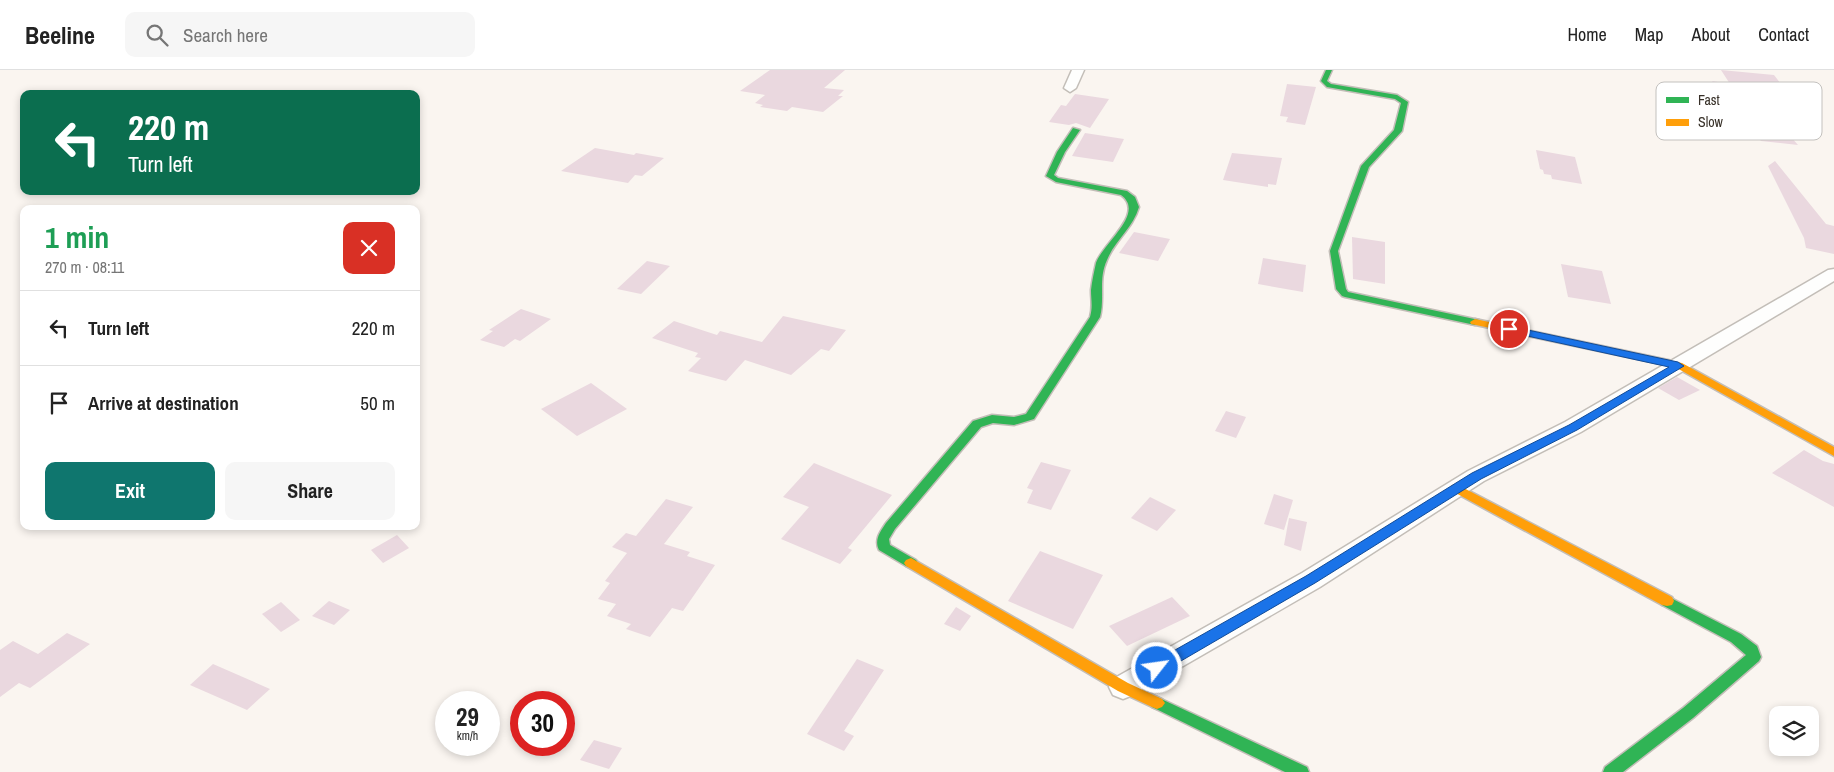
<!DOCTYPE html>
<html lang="en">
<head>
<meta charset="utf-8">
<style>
  body { margin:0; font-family:"Archivo Narrow",sans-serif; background:#f6f6f6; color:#222; height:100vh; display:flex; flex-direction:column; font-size:19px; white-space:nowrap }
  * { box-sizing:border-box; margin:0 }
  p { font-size:16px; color:#767676 }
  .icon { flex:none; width:28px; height:28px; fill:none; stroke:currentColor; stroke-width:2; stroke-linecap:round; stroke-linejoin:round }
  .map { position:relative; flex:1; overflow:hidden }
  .sheet { position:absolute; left:20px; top:135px; width:400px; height:325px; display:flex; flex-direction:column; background:#fff; border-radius:10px; box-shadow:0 2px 8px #0003 }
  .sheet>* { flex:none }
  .guide { position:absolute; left:20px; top:20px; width:400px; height:105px; border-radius:10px; box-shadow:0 2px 8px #0003; background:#0b6e4f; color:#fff; overflow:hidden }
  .fabs { position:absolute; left:1769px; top:636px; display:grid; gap:10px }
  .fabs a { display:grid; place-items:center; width:50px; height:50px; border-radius:10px; background:#fff; box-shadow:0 2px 8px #0003; font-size:25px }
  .speed { position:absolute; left:435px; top:621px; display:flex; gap:10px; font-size:25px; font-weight:700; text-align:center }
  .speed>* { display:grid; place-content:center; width:65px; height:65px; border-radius:50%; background:#fff; box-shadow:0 2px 8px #0003; line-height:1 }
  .speed small { font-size:12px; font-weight:400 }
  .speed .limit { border:8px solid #d22; background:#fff; color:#111 }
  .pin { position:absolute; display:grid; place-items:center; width:42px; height:42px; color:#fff; margin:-21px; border:2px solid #fff; border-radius:50%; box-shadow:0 1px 5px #0007 }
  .me { position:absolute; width:55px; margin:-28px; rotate:60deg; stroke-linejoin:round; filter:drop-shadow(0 0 4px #0008) }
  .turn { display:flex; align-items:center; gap:18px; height:105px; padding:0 25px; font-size:22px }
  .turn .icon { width:65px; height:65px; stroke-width:2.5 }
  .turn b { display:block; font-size:35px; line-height:42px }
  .round { display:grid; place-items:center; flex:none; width:52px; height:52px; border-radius:10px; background:#f6f6f6 }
  .headline { display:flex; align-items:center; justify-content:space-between; height:85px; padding:0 25px }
  h1 { font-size:30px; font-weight:700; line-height:38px; color:#1e9e55 }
  .cta { display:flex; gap:10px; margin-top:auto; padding:10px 25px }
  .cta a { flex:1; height:58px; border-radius:10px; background:#0f766e; color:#fff; font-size:20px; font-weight:700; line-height:58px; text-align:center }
  .cta a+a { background:#f6f6f6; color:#222 }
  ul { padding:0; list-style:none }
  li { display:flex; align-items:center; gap:15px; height:75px; padding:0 25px; border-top:1px solid #e0e0e0 }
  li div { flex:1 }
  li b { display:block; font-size:19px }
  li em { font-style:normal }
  header { display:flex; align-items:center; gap:30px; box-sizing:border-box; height:70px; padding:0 25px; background:#fff; border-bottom:1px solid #e0e0e0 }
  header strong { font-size:24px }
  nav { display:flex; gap:28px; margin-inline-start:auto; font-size:18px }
  .search { width:350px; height:45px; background:#f6f6f6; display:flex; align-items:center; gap:12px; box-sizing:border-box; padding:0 18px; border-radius:10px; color:#767676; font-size:19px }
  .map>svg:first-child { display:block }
  .building { fill:#ead8df }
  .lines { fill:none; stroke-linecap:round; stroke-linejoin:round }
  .street-casing { stroke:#c3beb8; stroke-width:3 }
  .fast-casing { stroke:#c3beb8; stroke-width:3 }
  .slow-casing { stroke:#c3beb8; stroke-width:3 }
  .street { fill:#fefefd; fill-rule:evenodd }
  .fast { fill:#30b455; fill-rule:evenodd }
  .slow { fill:#ff9f0a; fill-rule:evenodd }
  .route { fill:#1a73e8; stroke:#114b97 }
  .key { fill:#fff; stroke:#c3c1be; stroke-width:1 }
  .key-label { font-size:14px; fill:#373028 }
</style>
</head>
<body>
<header>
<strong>Beeline</strong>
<div class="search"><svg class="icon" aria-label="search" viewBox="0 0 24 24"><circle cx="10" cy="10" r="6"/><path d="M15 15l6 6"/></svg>Search here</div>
<nav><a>Home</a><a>Map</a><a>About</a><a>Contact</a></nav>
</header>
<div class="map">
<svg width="1834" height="702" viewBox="0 0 1834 702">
  <rect width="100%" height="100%" fill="#faf5f0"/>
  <g class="building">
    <polygon points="770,0 845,0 824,18 844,20 838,26 843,26 823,42 792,37 787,41 760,37 763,35 755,33 765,25 740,21"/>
    <polygon points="1721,0 1774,5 1813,55 1776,50 1798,75 1761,71 1712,11 1730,14"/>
    <polygon points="1287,14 1316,17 1305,55 1286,52 1288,47 1280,46"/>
    <polygon points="1075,24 1109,29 1090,58 1076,53 1069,55 1049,52 1061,35 1066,36"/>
    <polygon points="1085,63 1124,69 1113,92 1072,86"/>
    <polygon points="595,78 634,85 636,83 664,88 642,106 635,105 628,113 561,101"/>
    <polygon points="1536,80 1575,87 1582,114 1552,109 1551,105 1544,104 1543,100 1540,99"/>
    <polygon points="1232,83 1282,88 1276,115 1268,114 1268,117 1223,110"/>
    <polygon points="1775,91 1826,154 1834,156 1834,184 1806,178 1804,168 1768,96"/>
    <polygon points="1134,162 1170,169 1158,191 1119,183"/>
    <polygon points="1352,167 1385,172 1385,214 1353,209"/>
    <polygon points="1263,188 1306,195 1303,222 1258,214"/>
    <polygon points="647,191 670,196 641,224 617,219"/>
    <polygon points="1561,194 1602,201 1611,234 1568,227"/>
    <polygon points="521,239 551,249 520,271 515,269 504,277 480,270 493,261 489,260"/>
    <polygon points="783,246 846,260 829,281 821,279 791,305 745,290 726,311 688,301 701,288 695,287 698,283 652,268 674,251 717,265 720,261 762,272"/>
    <polygon points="1677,307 1700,320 1679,330 1658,318"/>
    <polygon points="591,313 627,339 577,366 541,339"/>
    <polygon points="1226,341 1246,347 1236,368 1215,361"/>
    <polygon points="1804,380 1823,391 1834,394 1834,437 1772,403"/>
    <polygon points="1041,392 1071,400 1051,440 1027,433 1033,420 1027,418"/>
    <polygon points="814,393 892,425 848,478 852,480 840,494 781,469 809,437 783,427"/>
    <polygon points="1274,424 1293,430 1284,460 1264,454"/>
    <polygon points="1150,427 1176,440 1157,461 1131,448"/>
    <polygon points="666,429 693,437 664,474 690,482 687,486 715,495 683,541 672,538 650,567 626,559 631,554 607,546 616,534 598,529 610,513 605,511 627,483 612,477 626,463 636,466"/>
    <polygon points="1289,448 1307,452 1301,481 1284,475"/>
    <polygon points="397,465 409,478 383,493 371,480"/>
    <polygon points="1040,481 1103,505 1073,559 1008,531"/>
    <polygon points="1172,527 1190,546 1127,576 1109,556"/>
    <polygon points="329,531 350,540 334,555 312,546"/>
    <polygon points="281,532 300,550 281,562 262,544"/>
    <polygon points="956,537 971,546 960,561 944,554"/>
    <polygon points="67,563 90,574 30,618 19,613 0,627 0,580 13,571 38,584"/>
    <polygon points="857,589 884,600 844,661 854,666 844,681 807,664"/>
    <polygon points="213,594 270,619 247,640 190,615"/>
    <polygon points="594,670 622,678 609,699 580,690"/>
  </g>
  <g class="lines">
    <defs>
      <g id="street">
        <polygon points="1072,0 1084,0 1076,18 1070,22 1064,18"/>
        <polygon points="1834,199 1834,211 1581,362 1484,411 1320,517 1133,625 1123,629 1113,625 1109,617 1113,609 1302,503 1468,401 1565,352 1828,200"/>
      </g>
      <g id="fast">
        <polygon points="1326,0 1332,0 1327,11 1331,14 1397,25 1408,32 1402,61 1369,97 1338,181 1346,219 1348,222 1479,250 1480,252 1479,254 1475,255 1345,227 1342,226 1336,219 1330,181 1361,96 1394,60 1401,33 1395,29 1327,17 1321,11"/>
        <path d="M1073,58L1080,60L1065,82L1054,105L1058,108L1127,121L1135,127L1139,137C1133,158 1115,170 1107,190C1098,209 1105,228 1100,247L1034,349L1014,355L993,353L981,357L895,459L889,469L890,475L916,490L918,493L916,496L911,498L906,496L879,480C874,470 880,462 886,453L973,351L992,345L1014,347L1026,344L1090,247C1093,237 1091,230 1091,220C1092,211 1094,202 1096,193C1103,173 1146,143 1121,125L1056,112L1046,106L1057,82Z"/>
        <polygon points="1667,526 1741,564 1757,576 1761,587 1759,591 1693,648 1623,702 1603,702 1605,697 1683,638 1746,585 1731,572 1662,535 1660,531 1662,527"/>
        <polygon points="1157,627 1307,697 1309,702 1285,702 1152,637 1149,633 1152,629"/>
      </g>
      <g id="slow">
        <polygon points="1475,249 1682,293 1834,377 1834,386 1675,297 1471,254 1470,252"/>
        <polygon points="1456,414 1672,527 1674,531 1672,535 1667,536 1662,535 1452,421 1450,418 1452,415"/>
        <polygon points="911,488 1128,613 1162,629 1165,633 1162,637 1157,639 1152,637 1118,621 906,496 904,493 906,490"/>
      </g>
    </defs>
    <use href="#street" class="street-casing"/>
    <use href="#fast" class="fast-casing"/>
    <use href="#slow" class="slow-casing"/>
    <use href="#street" class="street"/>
    <use href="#fast" class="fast"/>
    <use href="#slow" class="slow"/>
  </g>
  <polygon class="route" points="1505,256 1509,256 1678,292 1684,296 1577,360 1481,409 1315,513 1162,602 1157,604 1152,602 1150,598 1152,593 1306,506 1472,403 1569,355 1669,297 1509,262 1504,259"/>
  <rect x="1656" y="12" width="166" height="58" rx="8" class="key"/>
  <rect x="1666" y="27" width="23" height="6" fill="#30b455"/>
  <rect x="1666" y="49" width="23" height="7" fill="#ff9f0a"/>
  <g class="key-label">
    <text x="1698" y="35">Fast</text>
    <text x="1698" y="57">Slow</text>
  </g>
</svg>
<div class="fabs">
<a><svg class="icon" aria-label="layers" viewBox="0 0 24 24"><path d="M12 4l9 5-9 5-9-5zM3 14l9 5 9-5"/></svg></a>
</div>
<div class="speed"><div>29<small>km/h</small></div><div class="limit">30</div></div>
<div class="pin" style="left:1509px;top:259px;background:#d93025"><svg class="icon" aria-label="arrive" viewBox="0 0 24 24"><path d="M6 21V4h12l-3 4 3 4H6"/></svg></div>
<svg class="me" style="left:1157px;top:598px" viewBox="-20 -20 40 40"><circle r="17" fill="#1a73e8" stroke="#fff" stroke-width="3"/><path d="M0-11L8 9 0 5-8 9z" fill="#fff"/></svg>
<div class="guide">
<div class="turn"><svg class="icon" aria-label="left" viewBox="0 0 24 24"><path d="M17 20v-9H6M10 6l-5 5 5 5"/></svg><div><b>220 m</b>Turn left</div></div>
</div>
<section class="sheet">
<div class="headline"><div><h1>1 min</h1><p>270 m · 08:11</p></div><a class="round" style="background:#d93025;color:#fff"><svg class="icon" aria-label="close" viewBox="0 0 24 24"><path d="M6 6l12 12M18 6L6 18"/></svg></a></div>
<ul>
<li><svg class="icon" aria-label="left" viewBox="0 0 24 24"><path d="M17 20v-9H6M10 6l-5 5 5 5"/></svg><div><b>Turn left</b></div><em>220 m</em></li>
<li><svg class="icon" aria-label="arrive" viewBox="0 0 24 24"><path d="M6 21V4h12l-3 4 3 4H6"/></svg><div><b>Arrive at destination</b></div><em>50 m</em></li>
</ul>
<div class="cta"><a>Exit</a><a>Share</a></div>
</section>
</div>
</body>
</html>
